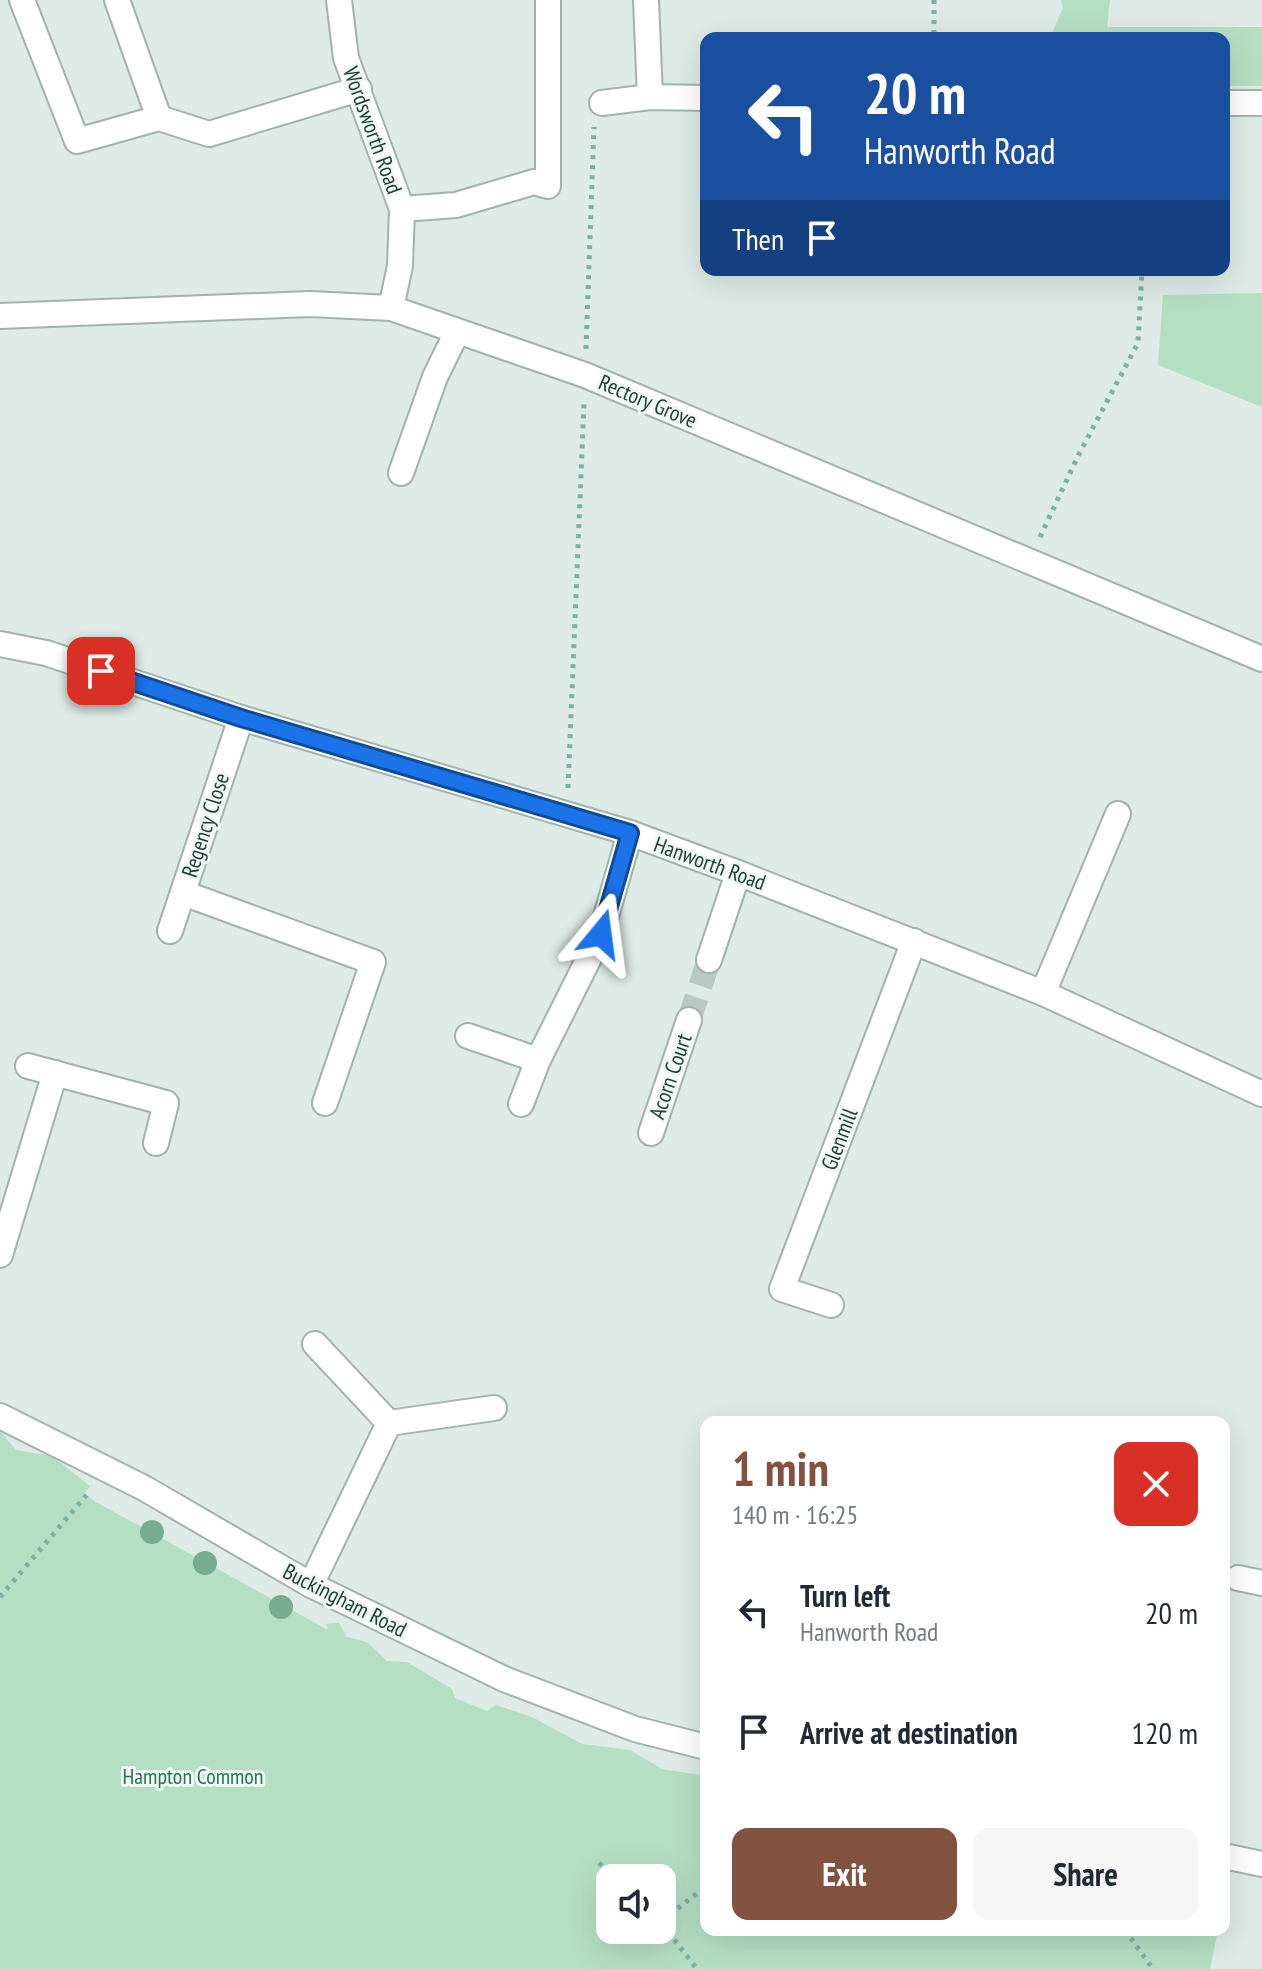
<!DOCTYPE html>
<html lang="en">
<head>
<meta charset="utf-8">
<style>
  body { margin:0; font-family:"PT Sans Narrow",sans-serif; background:#f6f6f7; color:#1f2937; height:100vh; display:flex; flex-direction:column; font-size:30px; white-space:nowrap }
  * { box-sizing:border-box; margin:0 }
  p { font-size:26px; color:#747a83 }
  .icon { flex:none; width:44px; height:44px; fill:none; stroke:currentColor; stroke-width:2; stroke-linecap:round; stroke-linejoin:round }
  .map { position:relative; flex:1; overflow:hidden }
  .details { position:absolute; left:700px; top:1416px; width:530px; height:520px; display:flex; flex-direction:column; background:#fff; border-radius:16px; box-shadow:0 8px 32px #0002 }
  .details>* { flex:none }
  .guide { position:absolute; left:700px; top:32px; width:530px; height:244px; border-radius:16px; box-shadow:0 8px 32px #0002; background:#1a4fa0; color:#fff; overflow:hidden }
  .buttons { position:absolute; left:596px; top:1864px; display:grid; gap:16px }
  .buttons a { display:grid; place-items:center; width:80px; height:80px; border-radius:16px; background:#fff; box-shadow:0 8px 32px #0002; font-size:40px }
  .pin { position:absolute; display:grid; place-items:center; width:68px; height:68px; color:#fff; margin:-34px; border-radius:16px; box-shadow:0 4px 12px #0006 }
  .me { position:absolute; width:88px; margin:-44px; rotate:16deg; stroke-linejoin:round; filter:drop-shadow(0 0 6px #0008) }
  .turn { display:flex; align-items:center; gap:28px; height:168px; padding:0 32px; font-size:36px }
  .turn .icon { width:104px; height:104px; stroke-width:2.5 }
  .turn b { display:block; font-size:56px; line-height:68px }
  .then { display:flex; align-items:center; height:76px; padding:0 32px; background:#0003; gap:16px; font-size:30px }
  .round { display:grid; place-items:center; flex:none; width:84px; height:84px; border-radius:16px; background:#f6f6f7 }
  .head { display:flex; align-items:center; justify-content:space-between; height:136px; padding:0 32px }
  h1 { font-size:48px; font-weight:600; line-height:60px; color:#83513f }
  .button { display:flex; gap:16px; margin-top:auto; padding:16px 32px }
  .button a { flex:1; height:92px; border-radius:16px; background:#83513f; color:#fff; font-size:32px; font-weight:600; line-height:92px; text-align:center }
  .button a+a { background:#f6f6f7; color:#1f2937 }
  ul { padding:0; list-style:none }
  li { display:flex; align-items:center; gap:24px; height:120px; padding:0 32px }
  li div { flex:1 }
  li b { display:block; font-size:30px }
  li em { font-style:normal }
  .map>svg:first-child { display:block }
  .green { fill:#b5dfc3; fill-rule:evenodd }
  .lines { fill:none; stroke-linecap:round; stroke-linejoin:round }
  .minor-tunnel { stroke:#b8c8c3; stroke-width:24; stroke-dasharray:24 12; stroke-linecap:butt }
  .minor-casing { stroke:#a1b3ae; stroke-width:28 }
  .path { stroke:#7cb2a5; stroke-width:5; stroke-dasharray:4 6; stroke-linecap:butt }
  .minor { stroke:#fff; stroke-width:24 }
  .tree { fill:#78ab90 }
  .route-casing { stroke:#114b97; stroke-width:20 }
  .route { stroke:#1a73e8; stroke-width:14 }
  .labels { text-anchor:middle; stroke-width:6; stroke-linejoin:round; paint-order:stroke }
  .street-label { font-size:22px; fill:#1e3d36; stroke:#eff8f4 }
  .park-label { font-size:22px; fill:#25774a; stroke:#eff8f4 }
</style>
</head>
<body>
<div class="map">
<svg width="1262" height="1969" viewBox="0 0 1262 1969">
  <rect width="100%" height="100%" fill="#deebe6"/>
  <g class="green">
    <polygon points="1061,0 1110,0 1107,27 1262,27 1262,86 1224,86 1224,38 1050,38 1063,8"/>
    <polygon points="1262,293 1262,407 1158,365 1163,295"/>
    <path d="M0,1431L16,1450L52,1456L90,1486L84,1494L96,1502L328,1630L326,1624L339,1623L347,1637L367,1642L387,1661L407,1662L452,1689L455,1698L487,1711L496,1705L532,1717L582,1744L630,1750L662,1769L706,1776V1930H1218L1210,1969H0ZM610,1878H662V1930H610Z"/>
  </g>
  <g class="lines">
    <polyline class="minor-tunnel" points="689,1020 709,960"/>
    <defs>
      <g id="minor">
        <polyline points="22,0 77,141 159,118 209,134 359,89"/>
        <polyline points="117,0 159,118"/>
        <polyline points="339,0 346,58 402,209 400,266 391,308"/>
        <polyline points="646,0 650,97"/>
        <polyline points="602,103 650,97 706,98"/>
        <polyline points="1224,103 1262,103"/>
        <polyline points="402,209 456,205 534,182 548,186 548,0"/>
        <polyline points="0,316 310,304 391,308 585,375 1262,659"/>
        <polyline points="401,473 435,377 457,332"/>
        <polyline points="0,644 46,653 241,718 630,833 738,873 1043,993 1262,1094"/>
        <polyline points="183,893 373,962 325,1103"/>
        <polyline points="170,931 241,718"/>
        <polyline points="709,960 738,873"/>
        <polyline points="1043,993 1118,814"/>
        <polyline points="468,1036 538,1060 601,934 630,833"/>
        <polyline points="28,1066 166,1103 156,1143"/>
        <polyline points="521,1104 538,1060"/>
        <polyline points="651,1133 689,1020"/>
        <polyline points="0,1255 55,1073"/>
        <polyline points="831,1305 782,1289 914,941"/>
        <polyline points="0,1416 144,1488 311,1585 504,1679 635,1729 706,1747"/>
        <polyline points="389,1423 494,1408"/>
        <polyline points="1238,1578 1262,1583"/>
        <polyline points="311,1585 389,1423 315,1344"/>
        <polyline points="1224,1856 1262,1864"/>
      </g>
    </defs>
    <use href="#minor" class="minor-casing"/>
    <g class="path">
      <polyline points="934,0 934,38"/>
      <polyline points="586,349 594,127"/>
      <polyline points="1040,537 1078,456 1138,343 1142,270"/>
      <polyline points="568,788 584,403"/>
      <polyline points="0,1597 89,1492"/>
      <polyline points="599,1863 615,1878"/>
      <polyline points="662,1921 706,1886"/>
      <polyline points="662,1924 697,1969"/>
      <polyline points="1125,1930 1153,1969"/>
    </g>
    <use href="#minor" class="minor"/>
  </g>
  <g class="tree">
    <circle cx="152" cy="1532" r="12"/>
    <circle cx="205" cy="1563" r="12"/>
    <circle cx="281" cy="1607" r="12"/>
  </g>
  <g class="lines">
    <defs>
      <polyline id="route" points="101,671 241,718 630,833 601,934"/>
    </defs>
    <use href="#route" class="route-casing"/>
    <use href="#route" class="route"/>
  </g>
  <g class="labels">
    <g class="street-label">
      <text transform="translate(373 130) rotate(70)" y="8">Wordsworth Road</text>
      <text transform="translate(648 401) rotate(23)" y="8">Rectory Grove</text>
      <text transform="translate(205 825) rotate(-72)" y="8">Regency Close</text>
      <text transform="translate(710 863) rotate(20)" y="8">Hanworth Road</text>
      <text transform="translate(670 1076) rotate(-71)" y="8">Acorn Court</text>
      <text transform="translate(839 1139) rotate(-69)" y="8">Glenmill</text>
      <text transform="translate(345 1600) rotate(27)" y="8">Buckingham Road</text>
    </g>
    <g class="park-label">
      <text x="193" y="1784">Hampton Common</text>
    </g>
  </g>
</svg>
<div class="buttons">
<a><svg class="icon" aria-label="sound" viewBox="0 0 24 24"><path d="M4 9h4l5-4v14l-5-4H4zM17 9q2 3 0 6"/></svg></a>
</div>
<div class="pin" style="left:101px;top:671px;background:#d93025"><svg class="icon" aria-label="arrive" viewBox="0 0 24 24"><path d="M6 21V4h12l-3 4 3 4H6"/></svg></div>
<svg class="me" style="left:601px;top:934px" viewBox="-20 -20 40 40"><path d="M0-17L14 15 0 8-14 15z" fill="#1a73e8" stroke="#fff" stroke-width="4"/></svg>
<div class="guide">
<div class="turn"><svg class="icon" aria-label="left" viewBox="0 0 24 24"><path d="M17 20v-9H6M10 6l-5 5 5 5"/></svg><div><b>20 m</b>Hanworth Road</div></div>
<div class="then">Then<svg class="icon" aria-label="arrive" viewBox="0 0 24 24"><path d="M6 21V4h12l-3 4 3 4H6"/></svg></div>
</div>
<section class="details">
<div class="head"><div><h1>1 min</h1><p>140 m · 16:25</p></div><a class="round" style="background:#d93025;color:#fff"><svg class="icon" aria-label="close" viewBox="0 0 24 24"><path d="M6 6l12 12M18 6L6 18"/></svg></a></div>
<ul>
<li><svg class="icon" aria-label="left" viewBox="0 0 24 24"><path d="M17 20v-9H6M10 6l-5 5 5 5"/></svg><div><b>Turn left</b><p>Hanworth Road</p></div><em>20 m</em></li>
<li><svg class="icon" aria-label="arrive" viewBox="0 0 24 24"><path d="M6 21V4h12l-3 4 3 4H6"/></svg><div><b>Arrive at destination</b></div><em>120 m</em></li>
</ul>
<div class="button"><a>Exit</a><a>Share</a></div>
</section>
</div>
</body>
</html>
